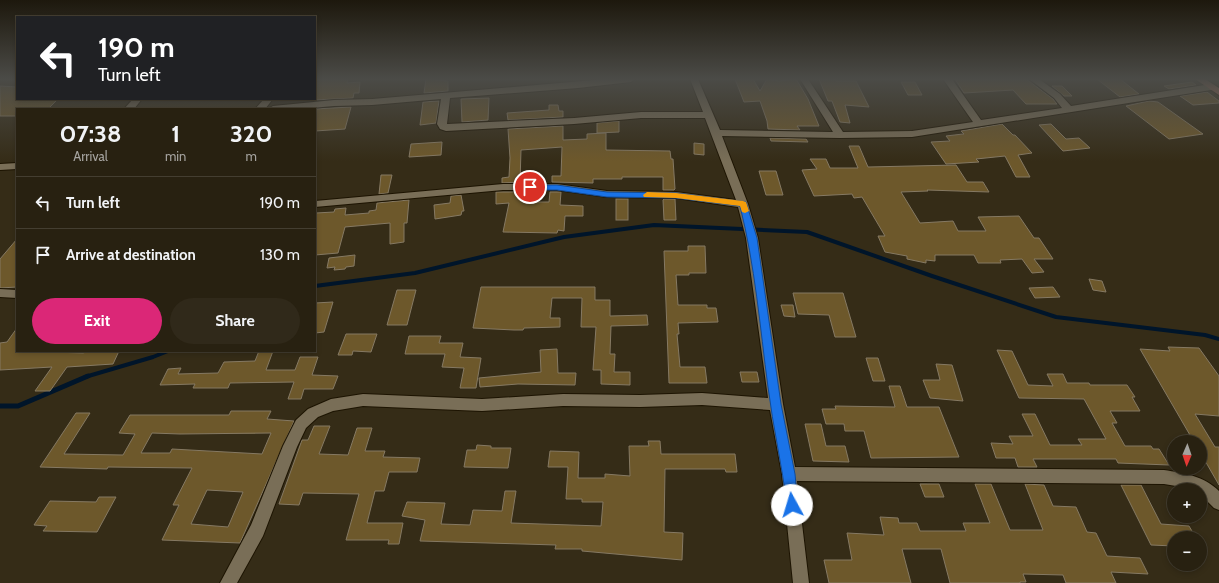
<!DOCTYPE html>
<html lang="en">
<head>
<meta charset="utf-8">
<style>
  body { margin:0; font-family:Cabin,sans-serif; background:#30291a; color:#f1f3f6; height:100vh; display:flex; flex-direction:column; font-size:15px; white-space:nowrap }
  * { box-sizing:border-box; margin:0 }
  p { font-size:13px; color:#a5a39f }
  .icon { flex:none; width:22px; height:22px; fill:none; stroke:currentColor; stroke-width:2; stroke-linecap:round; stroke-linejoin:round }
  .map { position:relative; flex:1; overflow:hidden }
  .drawer { position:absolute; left:16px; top:108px; width:300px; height:244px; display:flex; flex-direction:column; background:#282111; border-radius:0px; box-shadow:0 2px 6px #0003,0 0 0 1px #443e31 }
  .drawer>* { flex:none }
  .hud { position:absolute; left:16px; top:16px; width:300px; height:84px; border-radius:0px; box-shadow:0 2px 6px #0003,0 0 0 1px #443e31; background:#202124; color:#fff; overflow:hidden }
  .needle { width:26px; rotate:182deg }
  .buttons { position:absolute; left:1167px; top:435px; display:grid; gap:8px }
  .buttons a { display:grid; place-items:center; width:40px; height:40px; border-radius:50%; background:#282111; box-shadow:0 2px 6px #0003,0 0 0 1px #443e31; font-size:20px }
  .pin { position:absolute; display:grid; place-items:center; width:34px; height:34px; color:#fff; margin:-17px; border:2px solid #fff; border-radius:50%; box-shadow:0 1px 4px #0007 }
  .me { position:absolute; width:44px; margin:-22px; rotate:354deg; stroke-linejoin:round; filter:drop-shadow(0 0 3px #0008) }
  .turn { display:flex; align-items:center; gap:14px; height:84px; padding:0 16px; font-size:18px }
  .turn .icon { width:52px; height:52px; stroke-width:2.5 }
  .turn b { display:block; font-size:28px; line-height:34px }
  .eta { display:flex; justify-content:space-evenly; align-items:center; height:68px; text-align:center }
  .eta b { font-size:24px; font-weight:800; line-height:28px }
  .primary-button { display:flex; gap:8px; margin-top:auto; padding:8px 16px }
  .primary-button a { flex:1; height:46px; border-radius:24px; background:#db2777; color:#fff; font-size:16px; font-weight:800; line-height:46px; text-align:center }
  .primary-button a+a { background:#30291a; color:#f1f3f6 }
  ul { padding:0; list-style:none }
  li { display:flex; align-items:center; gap:12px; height:52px; padding:0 16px; border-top:1px solid #443e31 }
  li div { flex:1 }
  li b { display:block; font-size:15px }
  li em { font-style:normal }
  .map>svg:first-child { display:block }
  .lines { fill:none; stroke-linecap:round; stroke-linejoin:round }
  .stream-far1 { stroke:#00152a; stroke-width:4 }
  .stream { stroke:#00152a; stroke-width:5 }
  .building { fill:#6d582b; stroke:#857963; fill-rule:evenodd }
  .minor-casing { stroke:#1d1402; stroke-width:2 }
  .major-casing { stroke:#1d1402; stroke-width:2 }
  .minor { fill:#796e57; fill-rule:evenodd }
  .major { fill:#bc7761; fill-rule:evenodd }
  .route { fill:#1a73e8; stroke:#114b97 }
  .slow { fill:#f59e0b }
</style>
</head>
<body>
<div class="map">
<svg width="1219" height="583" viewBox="0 0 1219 583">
  <rect width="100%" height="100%" fill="#352c17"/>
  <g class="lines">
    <g class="stream-far1">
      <polyline points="315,286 415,273 564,237 654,225 807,232 932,276 1056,317 1205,335 1219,339"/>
      <polyline points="85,377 153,357 168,351"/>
    </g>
    <polyline class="stream" points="0,406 18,406 88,376"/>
  </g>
  <g class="building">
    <polygon points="315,79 348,79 347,83 360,82 359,93 354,93 353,98 315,100"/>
    <polygon points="426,79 448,81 448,91 424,93"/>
    <polygon points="735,79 753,79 760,91 767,79 779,81 796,79 808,99 819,126 797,126 800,130 768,129 767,121 760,101 744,102"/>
    <polygon points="819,79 835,79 836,81 856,81 869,107 845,105 850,123 840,122 832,101 828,101"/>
    <polygon points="955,79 1026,79 1053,99 1057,104 1026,104 1013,90 964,93"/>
    <polygon points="1097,79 1120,79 1139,94 1120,97"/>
    <polygon points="901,82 915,82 922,95 908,95"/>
    <polygon points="1192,82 1196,85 1169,89 1164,86"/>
    <polygon points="0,86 17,87 17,99 58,99 48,109 17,109 17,116 0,116"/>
    <polygon points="1052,86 1062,86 1072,96 1064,96"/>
    <polygon points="1207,92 1219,101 1219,103 1193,105 1180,96"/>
    <polygon points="489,98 488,120 462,122 461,99"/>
    <polygon points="439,101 436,123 420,125 423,102"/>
    <polygon points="1149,101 1158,102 1203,134 1169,139 1126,106"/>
    <polygon points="549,105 558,105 559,111 563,111 563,117 508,120 507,113 549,110"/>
    <polygon points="351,107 345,129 315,131 315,109"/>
    <polygon points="619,121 619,132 597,133 597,123"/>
    <polygon points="1002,124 1013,135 1015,135 1032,153 1018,155 1030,177 1016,177 1005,156 976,159 979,162 946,164 931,142 950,141 946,136 963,134 964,134 961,131"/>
    <polygon points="1051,124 1066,139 1079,138 1090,148 1063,151 1039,125"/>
    <polygon points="563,126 563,140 587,139 587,134 606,133 606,150 670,151 671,159 673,159 675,189 674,190 663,190 663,177 622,177 622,179 593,179 593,183 552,182 552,176 561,176 562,147 521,150 520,182 502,183 502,178 509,177 510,158 508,129"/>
    <polygon points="770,138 806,139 808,142 771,141"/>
    <polygon points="442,142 441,155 409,157 411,144"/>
    <polygon points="694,143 704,144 704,155 694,154"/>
    <polygon points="849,146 859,146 868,167 956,165 967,182 983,182 989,192 927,190 928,191 901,192 920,223 953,221 958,231 986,231 978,217 1019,216 1034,238 1039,238 1053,259 1034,259 1044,272 1032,273 1022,259 1000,260 1001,263 978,263 974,255 935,255 935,261 926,260 926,263 907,259 907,256 885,252 878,236 885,236 862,197 854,198 852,194 814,196 802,170 817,169 810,159 826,159 830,168 858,168"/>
    <polygon points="759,171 776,171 783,195 766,195"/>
    <polygon points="381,175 392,175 388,193 379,194"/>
    <polygon points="496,192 527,192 525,202 549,202 550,192 561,192 560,205 583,206 583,216 565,216 564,231 558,230 557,233 503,232 509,203 496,204"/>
    <polygon points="461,195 464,211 462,211 461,215 435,219 434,205 450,203 451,196"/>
    <rect x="616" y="199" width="12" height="21"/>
    <polygon points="664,199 675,199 676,220 664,220 663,200"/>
    <polygon points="409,200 407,223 404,223 404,242 390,244 390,223 345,227 338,253 315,255 316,213 334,212 335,209 346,208 345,215 369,213 369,211 376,210 377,203"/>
    <polygon points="17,239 17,287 0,288 0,259"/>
    <polygon points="688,246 705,246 706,273 689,273 689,275 676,275 678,305 707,305 707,308 716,308 718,322 678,323 679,334 677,334 680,367 705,367 707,383 669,383 664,251 688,251"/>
    <polygon points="355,255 354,266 346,267 345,269 334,270 335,267 327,268 329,258"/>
    <polygon points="1089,279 1102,281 1106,292 1093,290"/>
    <polygon points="481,287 595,287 595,300 610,300 610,316 647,315 648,325 611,326 610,354 615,354 614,372 630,372 630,385 601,384 601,370 593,370 596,327 581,327 582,298 552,298 550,318 560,318 560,327 524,328 523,330 514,330 473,328"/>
    <polygon points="1053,287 1060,297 1035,298 1029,288"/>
    <polygon points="397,290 416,290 407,325 387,325"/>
    <polygon points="793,293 843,293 856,337 835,337 829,315 798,314"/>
    <polygon points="333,302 324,332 315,333 315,303"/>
    <polygon points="781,305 793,305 795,317 784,316"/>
    <polygon points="17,328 17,351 83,353 90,351 119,351 113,364 67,367 50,391 35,391 52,367 0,370 0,343 7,342"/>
    <polygon points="346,334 377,334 371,352 353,351 352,355 338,355"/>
    <polygon points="409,336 441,336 439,343 463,343 460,357 481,358 476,388 460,388 464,368 442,367 445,354 405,354"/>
    <polygon points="1168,347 1199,348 1219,376 1219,416 1195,414 1215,447 1219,447 1219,485 1200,452 1200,442 1194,442 1140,349 1170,351"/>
    <polygon points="557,349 558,373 576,373 575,385 518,384 480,387 479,378 541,372 540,350"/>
    <polygon points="997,350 1012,351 1028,385 1053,386 1047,374 1063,374 1067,383 1089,383 1090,385 1127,385 1135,397 1132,397 1140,411 1110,411 1117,423 1112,423 1125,446 1151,446 1153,449 1159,449 1169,465 1118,463 1116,459 1033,459 1037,467 1018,467 1015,458 996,458 991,443 1013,444 1009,436 1033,436 1022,414 1035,414 1050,445 1082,445 1078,439 1106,439 1084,399 1019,398"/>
    <polygon points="259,351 273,351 266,370 295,370 300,357 318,357 312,375 338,376 333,389 304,389 301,399 288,399 294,382 230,383 228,388 193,388 195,384 160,385 168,369 181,368 178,374 218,373 224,362 255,361"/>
    <polygon points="866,358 878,358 885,381 873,381"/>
    <polygon points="936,364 952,365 963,401 930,398 923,380 940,380"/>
    <polygon points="740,372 757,372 759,382 742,382"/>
    <polygon points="889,386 900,386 907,407 939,407 959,457 871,458 864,431 845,431 844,424 826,424 822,409 836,409 835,406 895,407"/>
    <path d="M231,411H271L267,419L294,421L240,543L162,540L179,505H173L192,468L108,467L107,469L40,467L76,413H90L64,454L123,455L135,434L119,433L130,415H229ZM152,433L180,434L271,433L262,454L172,449L170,453H141ZM207,490L243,492L228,527L191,524Z"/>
    <polygon points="805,424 821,424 826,446 845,446 849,462 813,461"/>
    <polygon points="314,426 330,426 319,454 348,455 357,428 372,428 365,451 385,451 383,457 420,458 417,472 389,472 384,491 375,491 367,523 403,523 399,544 388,544 389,540 346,540 359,494 303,493 299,505 279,504 302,440 308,440"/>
    <polygon points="648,441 660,441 661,454 735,454 737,472 726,472 725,469 665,469 664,532 683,533 682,560 582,551 582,549 555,549 556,545 420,541 425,520 402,516 407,502 445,503 441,524 470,525 473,510 502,511 505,491 516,491 511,523 601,526 603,502 582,502 582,499 566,499 568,467 548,467 550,451 579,452 578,478 605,478 605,474 630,476 629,446 649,446"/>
    <polygon points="477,445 491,446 491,448 511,448 508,468 464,467 467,450 476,450"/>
    <polygon points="920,484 939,484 944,497 925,497"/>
    <polygon points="975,484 991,484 1010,530 1043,530 1025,484 1044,485 1053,506 1076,507 1087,532 1096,533 1107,556 1140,558 1148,574 1111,572 1116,583 1066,583 1063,575 1023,574 1026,582 1020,582 1020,583 950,583 941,549 902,549 911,583 829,583 824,560 852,560 847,533 884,535 880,517 898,518 899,523 917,523 920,531 966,531 963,523 990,523"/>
    <polygon points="1121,485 1141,485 1161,524 1189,526 1196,538 1174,538 1174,546 1151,545"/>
    <polygon points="99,497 116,497 97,532 43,531 47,526 34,525 50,501 96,502"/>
  </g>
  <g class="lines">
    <defs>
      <g id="minor">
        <path d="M606,79H635L631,82L578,88L450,98L447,124L574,118L641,112H703L690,79H698L720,130L833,132L800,79H808L843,132L912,131L973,122L943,79H952L981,120L1062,108L1054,98L1029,79H1039L1060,94L1071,106L1211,84L1214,85L1215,87L1214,89L1211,90L912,137L840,138L722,136L748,204L758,238L783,404L795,467L1164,470C1184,473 1204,476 1219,491V510L1214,508L1200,494V490L1164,484L797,481L809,583H793L782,474L770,410L702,405L640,407L563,406L482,411L363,406L333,411L318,417L306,428L297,447L263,536L237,583H220L251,525L283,446L296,420L308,409L331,399L363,394L482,399L563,394L640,395L702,393L768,398L746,238L738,207L676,198L607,197L557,190H503L315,207V201L503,184H557L607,191L676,192L736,200L705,118H641L574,124L446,131L440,129L437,124L441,99L372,105L334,106L300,109H268L273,106L334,100L372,99Z"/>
        <polygon points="133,99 142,99 134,109 124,109"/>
        <polygon points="264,99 273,99 265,109 255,109"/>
        <polygon points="17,163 17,169 0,170 0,164"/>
        <polygon points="0,289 17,290 17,298 0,297"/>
      </g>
      <polygon id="major" points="1195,79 1205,79 1219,88 1219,95"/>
    </defs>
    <use href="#minor" class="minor-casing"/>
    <use href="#major" class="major-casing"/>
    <use href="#minor" class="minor"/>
    <use href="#major" class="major"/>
  </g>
  <linearGradient id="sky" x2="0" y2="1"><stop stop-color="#1d180d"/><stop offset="0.49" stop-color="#4b4b47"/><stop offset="1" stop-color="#4b4b47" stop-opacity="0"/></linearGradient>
  <rect width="1219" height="161" fill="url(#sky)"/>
  <path class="route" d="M527,185H557L607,192L676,193L746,202L757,238L781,404L795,474L798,505L797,509L792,511L788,509L787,505C782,465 773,427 768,387C760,327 755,265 740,206L676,198L607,197L557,190H530L527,189Z"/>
  <polygon class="slow" points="647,192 676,193 743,201 746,202 749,211 745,213 742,212 740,206 676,198 644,197 643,195"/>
</svg>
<div class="buttons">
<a><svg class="needle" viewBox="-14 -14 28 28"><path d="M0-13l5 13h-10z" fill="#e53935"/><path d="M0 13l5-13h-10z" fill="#a5a39f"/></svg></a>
<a>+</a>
<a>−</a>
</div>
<div class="pin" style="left:530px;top:187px;background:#d93025"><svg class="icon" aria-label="arrive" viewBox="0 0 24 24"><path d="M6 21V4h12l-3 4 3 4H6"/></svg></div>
<svg class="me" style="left:792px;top:505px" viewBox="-20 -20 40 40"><circle r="19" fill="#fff"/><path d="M0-13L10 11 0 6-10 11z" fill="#1a73e8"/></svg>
<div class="hud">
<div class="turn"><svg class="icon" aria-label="left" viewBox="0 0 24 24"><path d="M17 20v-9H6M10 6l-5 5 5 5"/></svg><div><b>190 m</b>Turn left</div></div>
</div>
<section class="drawer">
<div class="eta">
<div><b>07:38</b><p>Arrival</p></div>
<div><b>1</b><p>min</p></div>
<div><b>320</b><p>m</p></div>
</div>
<ul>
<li><svg class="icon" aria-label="left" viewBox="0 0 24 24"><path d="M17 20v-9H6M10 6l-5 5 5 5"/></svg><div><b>Turn left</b></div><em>190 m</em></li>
<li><svg class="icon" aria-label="arrive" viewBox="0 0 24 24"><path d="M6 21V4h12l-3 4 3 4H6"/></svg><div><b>Arrive at destination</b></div><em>130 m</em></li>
</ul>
<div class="primary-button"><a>Exit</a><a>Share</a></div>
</section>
</div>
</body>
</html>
